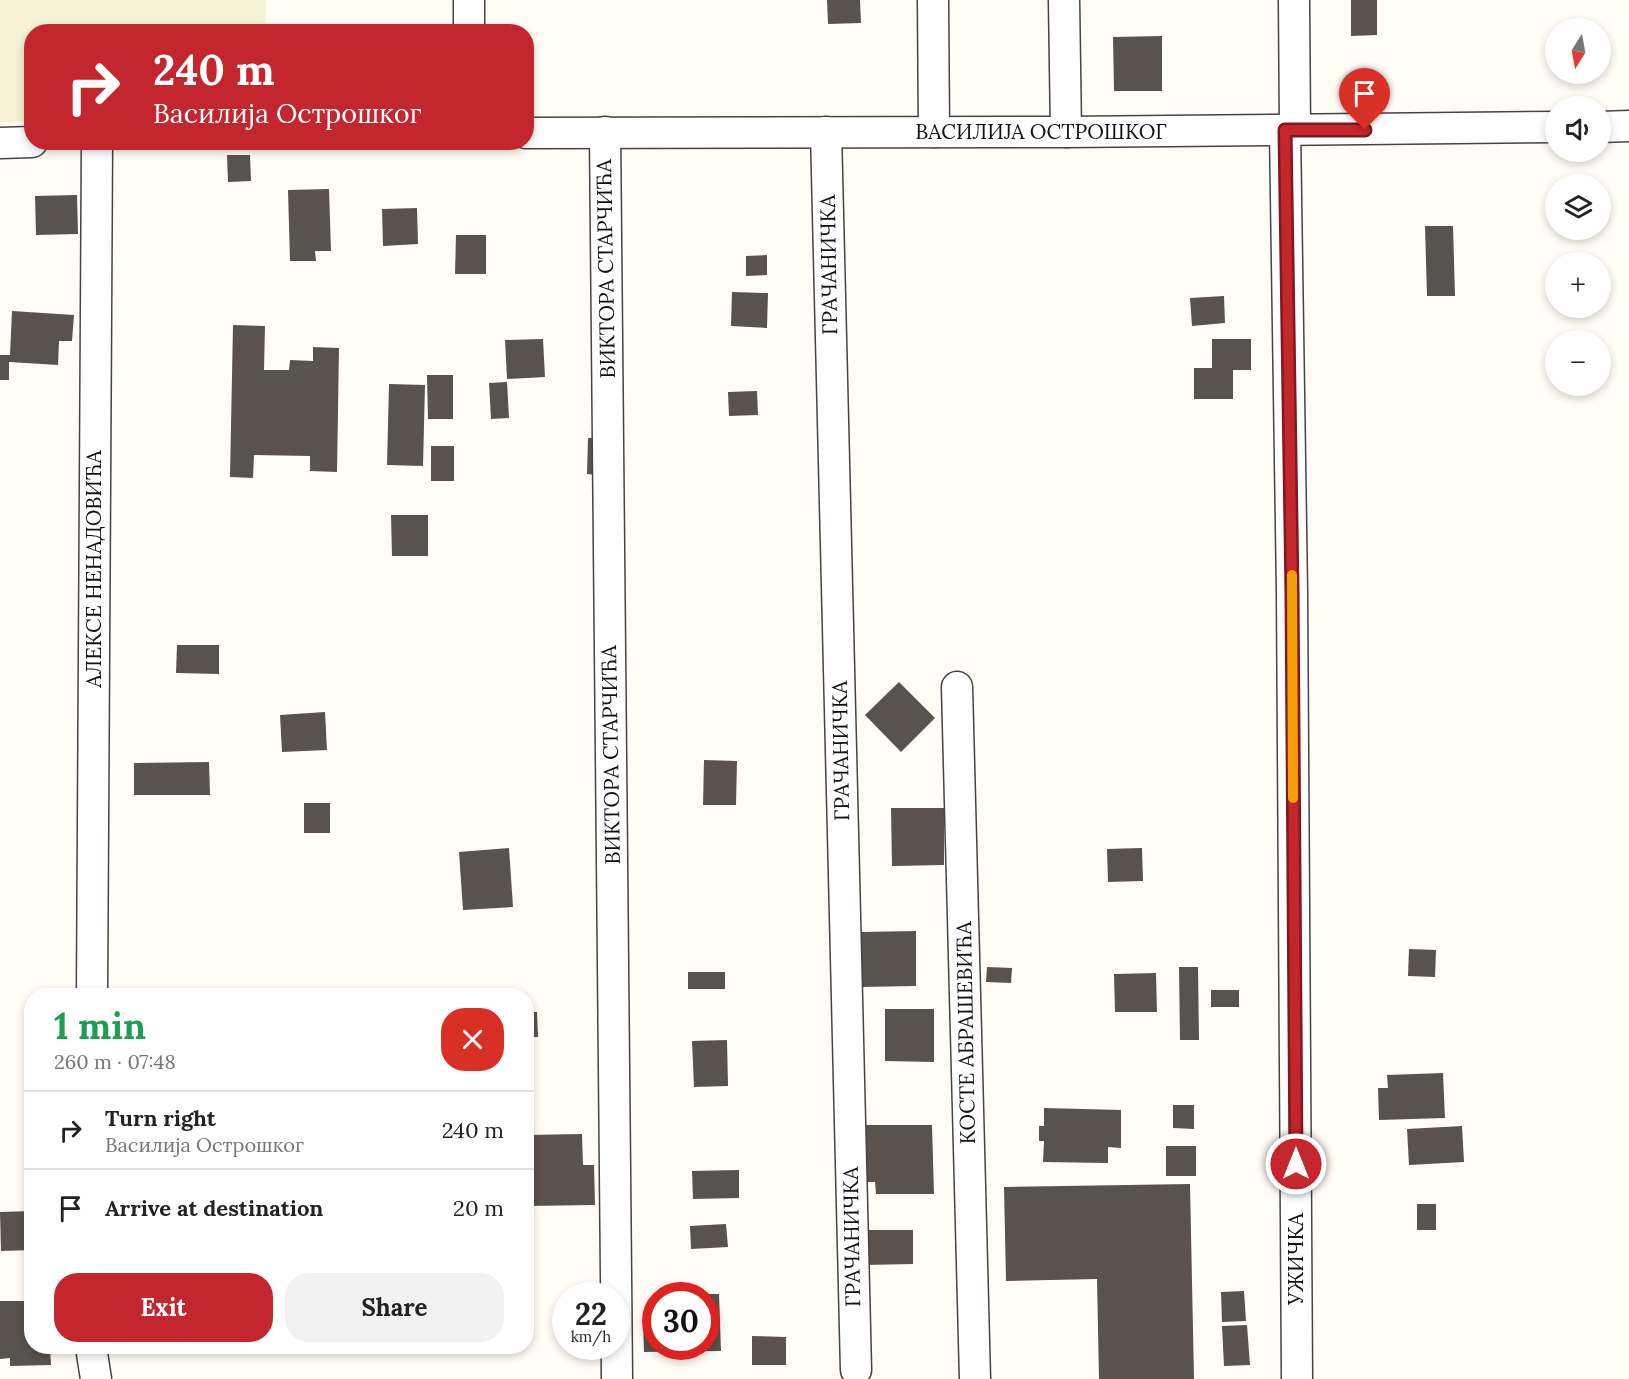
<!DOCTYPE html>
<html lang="en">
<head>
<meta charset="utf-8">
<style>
  body { margin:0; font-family:Lora,serif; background:#f2f2f2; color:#222; height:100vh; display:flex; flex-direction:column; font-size:22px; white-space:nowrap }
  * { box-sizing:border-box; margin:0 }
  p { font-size:20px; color:#767676 }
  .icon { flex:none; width:33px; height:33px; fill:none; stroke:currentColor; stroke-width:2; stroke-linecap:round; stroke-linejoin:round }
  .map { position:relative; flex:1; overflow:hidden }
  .side { position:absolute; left:24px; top:988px; width:510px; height:366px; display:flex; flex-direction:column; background:#fff; border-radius:24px; box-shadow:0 3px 9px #0003 }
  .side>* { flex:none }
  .guide { position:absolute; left:24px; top:24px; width:510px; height:126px; border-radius:24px; box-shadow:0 3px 9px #0003; background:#c4262e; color:#fff; overflow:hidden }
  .needle { width:39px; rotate:191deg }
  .buttons { position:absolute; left:1545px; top:18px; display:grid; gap:12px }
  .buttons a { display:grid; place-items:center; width:66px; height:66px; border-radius:50%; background:#fff; box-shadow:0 3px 9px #0003; font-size:30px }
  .speed { position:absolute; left:552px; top:1282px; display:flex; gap:12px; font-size:30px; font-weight:700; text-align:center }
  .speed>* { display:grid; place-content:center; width:78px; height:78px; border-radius:50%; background:#fff; box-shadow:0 3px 9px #0003; line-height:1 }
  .speed small { font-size:15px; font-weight:400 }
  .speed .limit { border:9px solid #d22; background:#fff; color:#111 }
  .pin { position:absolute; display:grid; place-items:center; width:51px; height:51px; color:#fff; margin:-62px -26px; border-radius:50% 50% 50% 0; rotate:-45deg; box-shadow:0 0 6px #0007 }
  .pin .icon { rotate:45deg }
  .me { position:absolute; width:66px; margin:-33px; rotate:0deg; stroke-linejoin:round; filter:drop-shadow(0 0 4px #0008) }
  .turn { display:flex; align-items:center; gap:21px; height:126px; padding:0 30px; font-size:27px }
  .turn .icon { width:78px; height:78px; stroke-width:2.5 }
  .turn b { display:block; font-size:42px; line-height:51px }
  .round { display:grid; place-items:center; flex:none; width:63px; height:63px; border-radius:24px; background:#f2f2f2 }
  .summary { display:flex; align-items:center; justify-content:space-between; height:102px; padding:0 30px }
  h1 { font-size:36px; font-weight:800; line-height:45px; color:#1e9e55 }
  .cta { display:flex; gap:12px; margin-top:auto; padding:12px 30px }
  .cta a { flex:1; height:69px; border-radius:24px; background:#c4262e; color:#fff; font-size:24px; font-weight:800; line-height:69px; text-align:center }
  .cta a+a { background:#f2f2f2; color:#222 }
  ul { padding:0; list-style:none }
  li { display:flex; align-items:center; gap:18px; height:78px; padding:0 30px; border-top:2px solid #e0e0e0 }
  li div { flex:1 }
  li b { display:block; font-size:22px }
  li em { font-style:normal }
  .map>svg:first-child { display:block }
  .farmland { fill:#f6f3d4 }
  .building { fill:#5a524d }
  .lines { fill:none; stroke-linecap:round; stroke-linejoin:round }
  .street-casing { stroke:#444; stroke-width:33 }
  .street { stroke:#fff; stroke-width:30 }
  .route-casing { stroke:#7f191e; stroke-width:15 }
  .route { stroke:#c4262e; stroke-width:10 }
  .slow { stroke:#f59e0b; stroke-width:10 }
  .labels { text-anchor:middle; stroke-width:6; stroke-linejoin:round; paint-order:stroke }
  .street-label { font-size:21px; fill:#111; stroke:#fff }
</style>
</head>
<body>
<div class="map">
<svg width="1629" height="1379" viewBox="0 0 1629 1379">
  <rect width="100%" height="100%" fill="#fffdf5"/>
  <polygon class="farmland" points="0,0 266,0 266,31 32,32 31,122 0,122"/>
  <g class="building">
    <polygon points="827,0 860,0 861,23 828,24"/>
    <polygon points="1351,0 1377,0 1377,35 1351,36"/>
    <polygon points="1162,36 1162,91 1114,91 1113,37"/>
    <polygon points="227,155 250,155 251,181 228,182"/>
    <polygon points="329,189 331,251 315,251 316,261 290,261 288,190"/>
    <polygon points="77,195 78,234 36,235 35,196"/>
    <polygon points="417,208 418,244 383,246 382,209"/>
    <polygon points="1425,226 1453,226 1455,296 1427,296"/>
    <polygon points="456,235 486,235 486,274 455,274"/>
    <polygon points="767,255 767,275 746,276 746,256"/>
    <polygon points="732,292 768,293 767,328 731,326"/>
    <polygon points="1224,296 1225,323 1192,326 1190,298"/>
    <polygon points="12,311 74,315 72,341 59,341 58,365 9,362 9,380 0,380 0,355 10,355"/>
    <polygon points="233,325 265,326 264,370 289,370 290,360 313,361 313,347 339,348 337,472 310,471 310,456 254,455 253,478 230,477"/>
    <polygon points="543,339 545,377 507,379 505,340"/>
    <polygon points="1212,339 1251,339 1251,370 1233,370 1233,399 1194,399 1194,368 1212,368"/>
    <polygon points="427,375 453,375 453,419 428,419"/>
    <polygon points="507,382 509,418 491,419 489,383"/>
    <polygon points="389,384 425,385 423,466 387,465"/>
    <polygon points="757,391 758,415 729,416 728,392"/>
    <polygon points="588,438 599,438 598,475 587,474"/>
    <rect x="431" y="446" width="23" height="35"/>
    <polygon points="391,515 428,515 428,556 392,556"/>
    <polygon points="177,645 219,645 219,674 176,673"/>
    <polygon points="899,682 935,718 901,752 865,715"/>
    <polygon points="325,712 327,750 282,752 280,715"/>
    <polygon points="704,760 737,761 736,805 703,805"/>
    <polygon points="209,762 210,795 134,795 134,763"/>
    <rect x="304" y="803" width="26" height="30"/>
    <polygon points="891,808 944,808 944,865 892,866"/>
    <polygon points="509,848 513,907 463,910 459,852"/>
    <polygon points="1142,848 1143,881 1108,882 1107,849"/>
    <polygon points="916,931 916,986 860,987 860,932"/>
    <polygon points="1409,949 1436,950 1435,977 1408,976"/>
    <polygon points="987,967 1012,968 1011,983 986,982"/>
    <polygon points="1179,967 1198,967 1199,1040 1180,1040"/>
    <rect x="688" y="972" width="37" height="17"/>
    <polygon points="1156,973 1157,1012 1115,1012 1114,974"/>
    <rect x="1211" y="990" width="28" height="17"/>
    <polygon points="885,1009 934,1009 934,1062 885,1061"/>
    <polygon points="526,1012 537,1012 538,1037 526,1037"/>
    <polygon points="727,1040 728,1086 694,1087 692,1041"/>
    <polygon points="1443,1073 1445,1118 1379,1120 1378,1088 1388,1088 1387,1075"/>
    <polygon points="1173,1105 1194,1105 1194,1129 1173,1128"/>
    <polygon points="1044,1108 1121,1110 1121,1148 1108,1147 1108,1163 1043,1162 1044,1141 1039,1141 1039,1126 1044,1126"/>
    <polygon points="863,1125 932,1125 934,1194 876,1194 875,1182 863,1182"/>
    <polygon points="1462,1126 1464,1162 1409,1165 1407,1129"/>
    <polygon points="582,1134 583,1165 594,1165 595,1205 526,1206 526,1135"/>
    <rect x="1166" y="1146" width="30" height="30"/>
    <polygon points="739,1170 739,1198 693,1199 692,1171"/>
    <polygon points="1190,1184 1194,1379 1099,1379 1097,1279 1006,1281 1004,1187"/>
    <rect x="1417" y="1204" width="19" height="26"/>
    <polygon points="32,1211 32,1250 1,1251 0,1212"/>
    <polygon points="726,1224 728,1247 691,1249 690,1226"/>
    <polygon points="864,1230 913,1230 913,1264 864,1265"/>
    <polygon points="1244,1291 1246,1321 1222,1322 1221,1292"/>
    <polygon points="706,1294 719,1294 721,1351 644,1352 643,1321 656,1321 656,1347 706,1347"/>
    <polygon points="0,1301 25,1301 26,1325 32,1325 32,1347 50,1347 51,1365 10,1366 10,1358 0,1359"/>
    <polygon points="1247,1325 1250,1365 1224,1366 1222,1326"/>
    <polygon points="752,1336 786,1337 786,1365 752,1365"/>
  </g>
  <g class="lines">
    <defs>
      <g id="street">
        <polyline points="469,0 469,32"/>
        <polyline points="933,0 934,132"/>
        <polyline points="1064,0 1066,132"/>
        <polyline points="1294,0 1295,130"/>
        <polyline points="1600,127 1629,126"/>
        <polyline points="1285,130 1292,592 1297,1379"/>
        <polyline points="605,132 617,1379"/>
        <polyline points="826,132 856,1370"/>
        <polyline points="526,133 1066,132 1556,127"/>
        <polyline points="0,143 32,142"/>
        <polyline points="957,687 975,1379"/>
        <polyline points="92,996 97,142"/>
        <polyline points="91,1347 96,1379"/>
      </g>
    </defs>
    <use href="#street" class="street-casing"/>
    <use href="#street" class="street"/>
  </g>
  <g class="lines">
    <defs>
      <polyline id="route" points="1296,1164 1292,592 1285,130 1365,130"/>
    </defs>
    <use href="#route" class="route-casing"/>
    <use href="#route" class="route"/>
    <polyline class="slow" points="1292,575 1293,798"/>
  </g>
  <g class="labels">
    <g class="street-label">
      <text x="1041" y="139">ВАСИЛИЈА ОСТРОШКОГ</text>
      <text transform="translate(829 265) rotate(-91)" y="7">ГРАЧАНИЧКА</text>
      <text transform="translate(606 269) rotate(-91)" y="7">ВИКТОРА СТАРЧИЋА</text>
      <text transform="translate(94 569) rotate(-90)" y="7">АЛЕКСЕ НЕНАДОВИЋА</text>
      <text transform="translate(841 751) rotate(-91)" y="7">ГРАЧАНИЧКА</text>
      <text transform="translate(611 755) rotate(-91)" y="7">ВИКТОРА СТАРЧИЋА</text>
      <text transform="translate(966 1033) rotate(-91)" y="7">КОСТЕ АБРАШЕВИЋА</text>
      <text transform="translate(852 1237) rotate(-91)" y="7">ГРАЧАНИЧКА</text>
      <text transform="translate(1296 1259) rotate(-90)" y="7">УЖИЧКА</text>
    </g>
  </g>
</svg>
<div class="buttons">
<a><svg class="needle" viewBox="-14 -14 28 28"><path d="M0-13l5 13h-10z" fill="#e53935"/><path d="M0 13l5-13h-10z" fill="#767676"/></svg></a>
<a><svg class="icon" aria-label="sound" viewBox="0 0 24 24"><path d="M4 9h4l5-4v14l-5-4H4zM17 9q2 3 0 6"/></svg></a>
<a><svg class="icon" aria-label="layers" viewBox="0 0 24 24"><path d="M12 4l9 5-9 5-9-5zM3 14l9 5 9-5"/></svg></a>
<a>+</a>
<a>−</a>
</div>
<div class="speed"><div>22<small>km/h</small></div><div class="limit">30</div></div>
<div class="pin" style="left:1365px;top:130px;background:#d93025"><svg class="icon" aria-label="arrive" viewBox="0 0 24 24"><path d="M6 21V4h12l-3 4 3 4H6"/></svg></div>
<svg class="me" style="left:1296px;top:1164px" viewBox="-20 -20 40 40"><circle r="17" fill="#c4262e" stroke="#fff" stroke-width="3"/><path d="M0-11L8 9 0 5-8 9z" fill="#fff"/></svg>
<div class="guide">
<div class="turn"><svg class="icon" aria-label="right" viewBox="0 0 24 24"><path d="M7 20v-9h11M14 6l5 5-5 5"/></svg><div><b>240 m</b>Василија Острошког</div></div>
</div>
<section class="side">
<div class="summary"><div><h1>1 min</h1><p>260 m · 07:48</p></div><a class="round" style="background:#d93025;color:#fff"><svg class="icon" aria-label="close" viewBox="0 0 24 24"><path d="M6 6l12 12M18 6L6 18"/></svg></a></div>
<ul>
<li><svg class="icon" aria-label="right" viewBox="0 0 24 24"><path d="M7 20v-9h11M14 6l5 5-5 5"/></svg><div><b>Turn right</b><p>Василија Острошког</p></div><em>240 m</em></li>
<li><svg class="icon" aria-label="arrive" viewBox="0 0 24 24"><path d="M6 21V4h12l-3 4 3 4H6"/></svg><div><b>Arrive at destination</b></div><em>20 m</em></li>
</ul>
<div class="cta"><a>Exit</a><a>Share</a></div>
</section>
</div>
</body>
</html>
